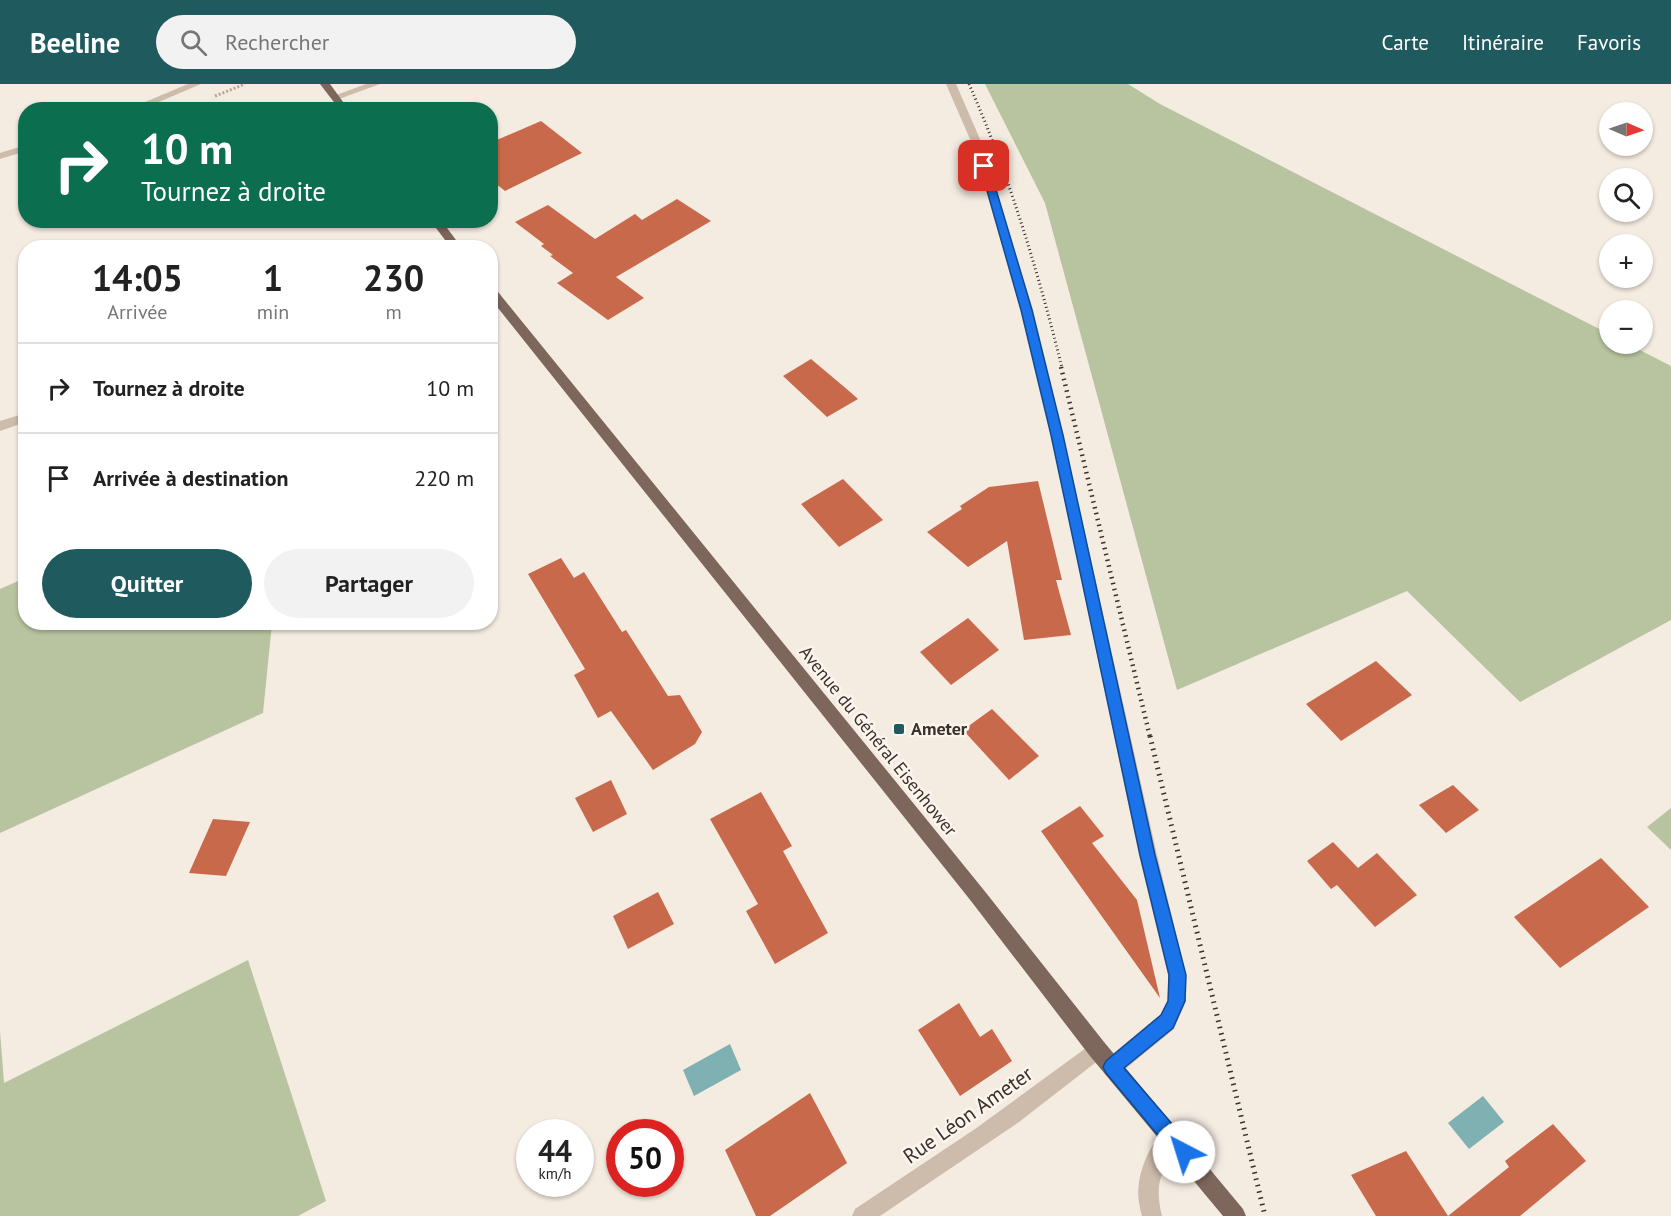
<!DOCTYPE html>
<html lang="fr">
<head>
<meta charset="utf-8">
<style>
  body { margin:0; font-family:"PT Sans",sans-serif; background:#f2f2f2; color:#222; height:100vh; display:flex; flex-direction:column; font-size:22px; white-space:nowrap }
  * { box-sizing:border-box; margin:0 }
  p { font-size:20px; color:#767676 }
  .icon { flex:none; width:33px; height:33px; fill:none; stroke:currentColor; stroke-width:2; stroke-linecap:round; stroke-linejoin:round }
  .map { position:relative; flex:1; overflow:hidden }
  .sheet { position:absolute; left:18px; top:156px; width:480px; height:390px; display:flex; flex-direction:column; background:#fff; border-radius:24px; box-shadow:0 2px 4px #0004 }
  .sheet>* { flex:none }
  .top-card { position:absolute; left:18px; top:18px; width:480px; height:126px; border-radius:24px; box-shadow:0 2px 4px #0004; background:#0b6e4f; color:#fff; overflow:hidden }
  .needle { width:39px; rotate:92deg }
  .tools { position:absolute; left:1599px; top:18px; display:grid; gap:12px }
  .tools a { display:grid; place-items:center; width:54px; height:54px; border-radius:50%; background:#fff; box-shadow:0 2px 4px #0004; font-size:30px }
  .speed { position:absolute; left:516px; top:1035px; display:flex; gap:12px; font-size:30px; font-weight:700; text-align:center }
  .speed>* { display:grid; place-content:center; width:78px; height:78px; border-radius:50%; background:#fff; box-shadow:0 2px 4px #0004; line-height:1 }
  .speed small { font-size:15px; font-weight:400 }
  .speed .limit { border:9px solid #d22; background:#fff; color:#111 }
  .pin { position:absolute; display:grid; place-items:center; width:51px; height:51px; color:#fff; margin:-26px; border-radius:12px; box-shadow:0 3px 9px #0006 }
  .me { position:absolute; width:66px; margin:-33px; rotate:320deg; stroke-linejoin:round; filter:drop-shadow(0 0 4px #0008) }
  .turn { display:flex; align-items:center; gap:21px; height:126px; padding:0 24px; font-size:27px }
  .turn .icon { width:78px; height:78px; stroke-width:2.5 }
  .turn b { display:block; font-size:42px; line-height:51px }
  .eta { display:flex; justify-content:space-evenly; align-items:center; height:102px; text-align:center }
  .eta b { font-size:36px; font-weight:600; line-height:42px }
  .cta { display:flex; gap:12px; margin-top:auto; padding:12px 24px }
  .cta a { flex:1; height:69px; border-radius:36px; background:#1f5a5e; color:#fff; font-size:24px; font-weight:600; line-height:69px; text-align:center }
  .cta a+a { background:#f2f2f2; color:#222 }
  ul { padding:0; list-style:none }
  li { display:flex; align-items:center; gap:18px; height:90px; padding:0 24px; border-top:2px solid #e0e0e0 }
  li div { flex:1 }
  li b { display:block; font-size:22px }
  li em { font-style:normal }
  header { display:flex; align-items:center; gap:36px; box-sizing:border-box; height:84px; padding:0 30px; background:#1f5a5e; color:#fff }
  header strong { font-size:28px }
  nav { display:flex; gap:33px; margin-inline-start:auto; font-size:21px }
  .search { width:420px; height:54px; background:#f2f2f2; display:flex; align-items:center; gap:15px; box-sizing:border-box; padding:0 21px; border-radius:33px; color:#767676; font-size:22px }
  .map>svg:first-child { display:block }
  .green { fill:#b8c4a0 }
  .water { fill:#7fb0b2 }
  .building { fill:#c8694b }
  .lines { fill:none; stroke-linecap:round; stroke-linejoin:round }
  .path { stroke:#b9a596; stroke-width:3; stroke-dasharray:2 2; stroke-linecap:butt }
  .minor { fill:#cdbbac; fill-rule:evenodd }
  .major { fill:#7d675c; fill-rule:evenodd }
  .rail-far2 { stroke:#3b302b; stroke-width:3; stroke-dasharray:1 3; stroke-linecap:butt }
  .rail-far1 { stroke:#3b302b; stroke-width:4.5; stroke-dasharray:1.5 4.5; stroke-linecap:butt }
  .rail { stroke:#3b302b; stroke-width:5; stroke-dasharray:1.5 5; stroke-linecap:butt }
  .route { fill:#1a73e8; stroke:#114b97; stroke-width:1.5 }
  .poi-dot { fill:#1f5a5e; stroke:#fbf5ee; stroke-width:2 }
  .labels { text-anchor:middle; stroke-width:5; stroke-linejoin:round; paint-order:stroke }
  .poi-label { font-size:18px; font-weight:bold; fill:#3b302b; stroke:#fbf5ee; text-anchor:start }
  .street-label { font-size:18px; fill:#3b302b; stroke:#fbf5ee }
  .near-street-label { font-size:21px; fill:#3b302b; stroke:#fbf5ee }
</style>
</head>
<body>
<header>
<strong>Beeline</strong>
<div class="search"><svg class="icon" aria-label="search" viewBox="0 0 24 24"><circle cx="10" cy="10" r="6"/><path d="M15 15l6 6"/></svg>Rechercher</div>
<nav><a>Carte</a><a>Itinéraire</a><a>Favoris</a></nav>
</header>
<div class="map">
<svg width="1671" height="1132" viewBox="0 0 1671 1132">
  <rect width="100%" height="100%" fill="#f4ebe1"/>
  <g class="green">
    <polygon points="985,0 1128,0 1160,20 1609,250 1610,260 1628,260 1671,282 1671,536 1520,618 1407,507 1177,606 1045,119"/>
    <polygon points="25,494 26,538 272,539 263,629 0,749 0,505"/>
    <polygon points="1671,724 1671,766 1647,743"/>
    <polygon points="248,876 326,1117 298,1132 0,1132 0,947 4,999"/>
  </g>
  <g class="water">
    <polygon points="730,960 741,986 694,1012 683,986"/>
    <polygon points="1483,1012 1504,1038 1469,1065 1448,1039"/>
  </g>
  <g class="building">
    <polygon points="541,37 582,69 505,107 490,95 490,59"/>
    <polygon points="677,115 711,137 616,193 644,214 608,236 557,199 573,189 550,172 553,171 541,162 544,160 515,138 548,121 595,155 635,130 642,136"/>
    <polygon points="811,275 849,307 858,315 827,333 783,292"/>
    <polygon points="843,395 883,436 839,463 801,420"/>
    <polygon points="1038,397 1062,496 1056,496 1071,551 1024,556 1007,457 968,483 927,448 962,425 960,422 989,403"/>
    <polygon points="561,474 574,494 584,488 622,548 626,546 668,612 680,611 702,648 695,660 653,686 611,627 598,634 574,591 585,585 528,490"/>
    <polygon points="968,534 999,566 951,601 920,568"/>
    <polygon points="1376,577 1412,611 1341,657 1306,620"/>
    <polygon points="992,625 1039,672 1009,696 963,646"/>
    <polygon points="611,696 627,730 593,748 575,714"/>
    <polygon points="1453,701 1479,726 1446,749 1419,721"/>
    <polygon points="761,708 792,762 783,767 828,849 775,880 746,827 758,820 710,735"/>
    <polygon points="1080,722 1104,752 1092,759 1137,816 1160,914 1041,747"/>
    <polygon points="213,735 250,738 226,792 189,789"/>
    <polygon points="1333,758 1358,784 1377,769 1417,811 1375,843 1337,801 1331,805 1307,777"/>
    <polygon points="1601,774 1649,823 1560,884 1514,833"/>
    <polygon points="658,808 674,840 628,865 613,832"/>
    <polygon points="959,919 980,953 992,945 1012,977 960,1012 918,946"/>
    <polygon points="810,1009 847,1079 770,1132 756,1132 725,1066"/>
    <polygon points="1553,1040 1586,1077 1520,1132 1376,1132 1351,1091 1406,1067 1448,1132 1509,1083 1505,1077"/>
  </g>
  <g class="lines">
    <polyline class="path" points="215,12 245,0"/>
    <g class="minor">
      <polygon points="188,0 201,0 140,26 126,26"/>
      <polygon points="366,0 380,0 339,15 331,13"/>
      <polygon points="946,0 956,0 983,62 1033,226 1063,351 1157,771 1186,891 1186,917 1174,945 1119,990 1112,993 1105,990 1102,983 1105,976 1160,931 1168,916 1168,891 1139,771 1051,351 1021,226 973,62"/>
      <polygon points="26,61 26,67 0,75 0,69"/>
      <polygon points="26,329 26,338 0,347 0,337"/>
      <polygon points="1097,956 1104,958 1106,965 1104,972 1019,1038 880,1132 852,1132 855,1125 975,1045"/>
      <path d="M1172,1042L1179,1045L1182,1052C1167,1087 1152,1089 1162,1132H1142C1139,1121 1137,1110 1139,1099C1141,1081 1155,1049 1172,1042Z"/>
    </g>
    <g class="major">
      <polygon points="320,0 330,0 349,26 340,26"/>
      <polygon points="430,136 441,136 462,164 451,164"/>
      <polygon points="490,202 494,203 983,805 1104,958 1243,1125 1246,1132 1223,1132 1090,972 971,817 490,214"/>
    </g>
    <path class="rail-far2" d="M969,0C1009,91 1038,187 1062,284"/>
    <polyline class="rail-far1" points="1061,283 1150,653"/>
    <polyline class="rail" points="1150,652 1265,1132"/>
  </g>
  <polygon class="route" points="984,80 989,82 1032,226 1063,351 1155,771 1186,891 1185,917 1173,944 1124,984 1191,1062 1193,1068 1191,1075 1184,1077 1178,1075 1106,989 1103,983 1106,977 1161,931 1168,917 1169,891 1140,771 1051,351 1021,226 980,82"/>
  <rect class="poi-dot" x="893" y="639" width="12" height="12" rx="3"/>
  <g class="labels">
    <g class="poi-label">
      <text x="911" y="651">Ameter</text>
    </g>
    <g class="street-label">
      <text transform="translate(878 657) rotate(51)" y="6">Avenue du Général Eisenhower</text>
    </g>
    <g class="near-street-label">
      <text transform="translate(968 1031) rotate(-35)" y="7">Rue Léon Ameter</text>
    </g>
  </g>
</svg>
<div class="tools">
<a><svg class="needle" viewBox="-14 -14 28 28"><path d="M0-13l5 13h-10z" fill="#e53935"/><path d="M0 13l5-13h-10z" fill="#767676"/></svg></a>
<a><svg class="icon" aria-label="search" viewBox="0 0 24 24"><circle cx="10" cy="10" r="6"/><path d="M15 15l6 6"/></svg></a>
<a>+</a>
<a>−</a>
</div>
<div class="speed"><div>44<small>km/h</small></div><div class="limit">50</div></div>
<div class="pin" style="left:984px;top:82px;background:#d93025"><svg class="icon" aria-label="arrive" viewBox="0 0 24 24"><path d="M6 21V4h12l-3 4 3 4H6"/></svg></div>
<svg class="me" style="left:1184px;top:1068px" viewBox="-20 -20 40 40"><circle r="19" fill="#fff"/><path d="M0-13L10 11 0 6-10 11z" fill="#1a73e8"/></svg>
<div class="top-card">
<div class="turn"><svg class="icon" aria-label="right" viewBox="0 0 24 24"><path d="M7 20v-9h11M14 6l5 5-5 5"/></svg><div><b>10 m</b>Tournez à droite</div></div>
</div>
<section class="sheet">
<div class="eta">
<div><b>14:05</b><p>Arrivée</p></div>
<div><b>1</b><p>min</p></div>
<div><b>230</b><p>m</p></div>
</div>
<ul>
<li><svg class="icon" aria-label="right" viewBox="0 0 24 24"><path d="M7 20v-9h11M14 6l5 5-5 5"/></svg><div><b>Tournez à droite</b></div><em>10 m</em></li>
<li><svg class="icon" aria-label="arrive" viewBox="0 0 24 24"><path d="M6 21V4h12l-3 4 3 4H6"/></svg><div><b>Arrivée à destination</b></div><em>220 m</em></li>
</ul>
<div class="cta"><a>Quitter</a><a>Partager</a></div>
</section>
</div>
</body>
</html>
